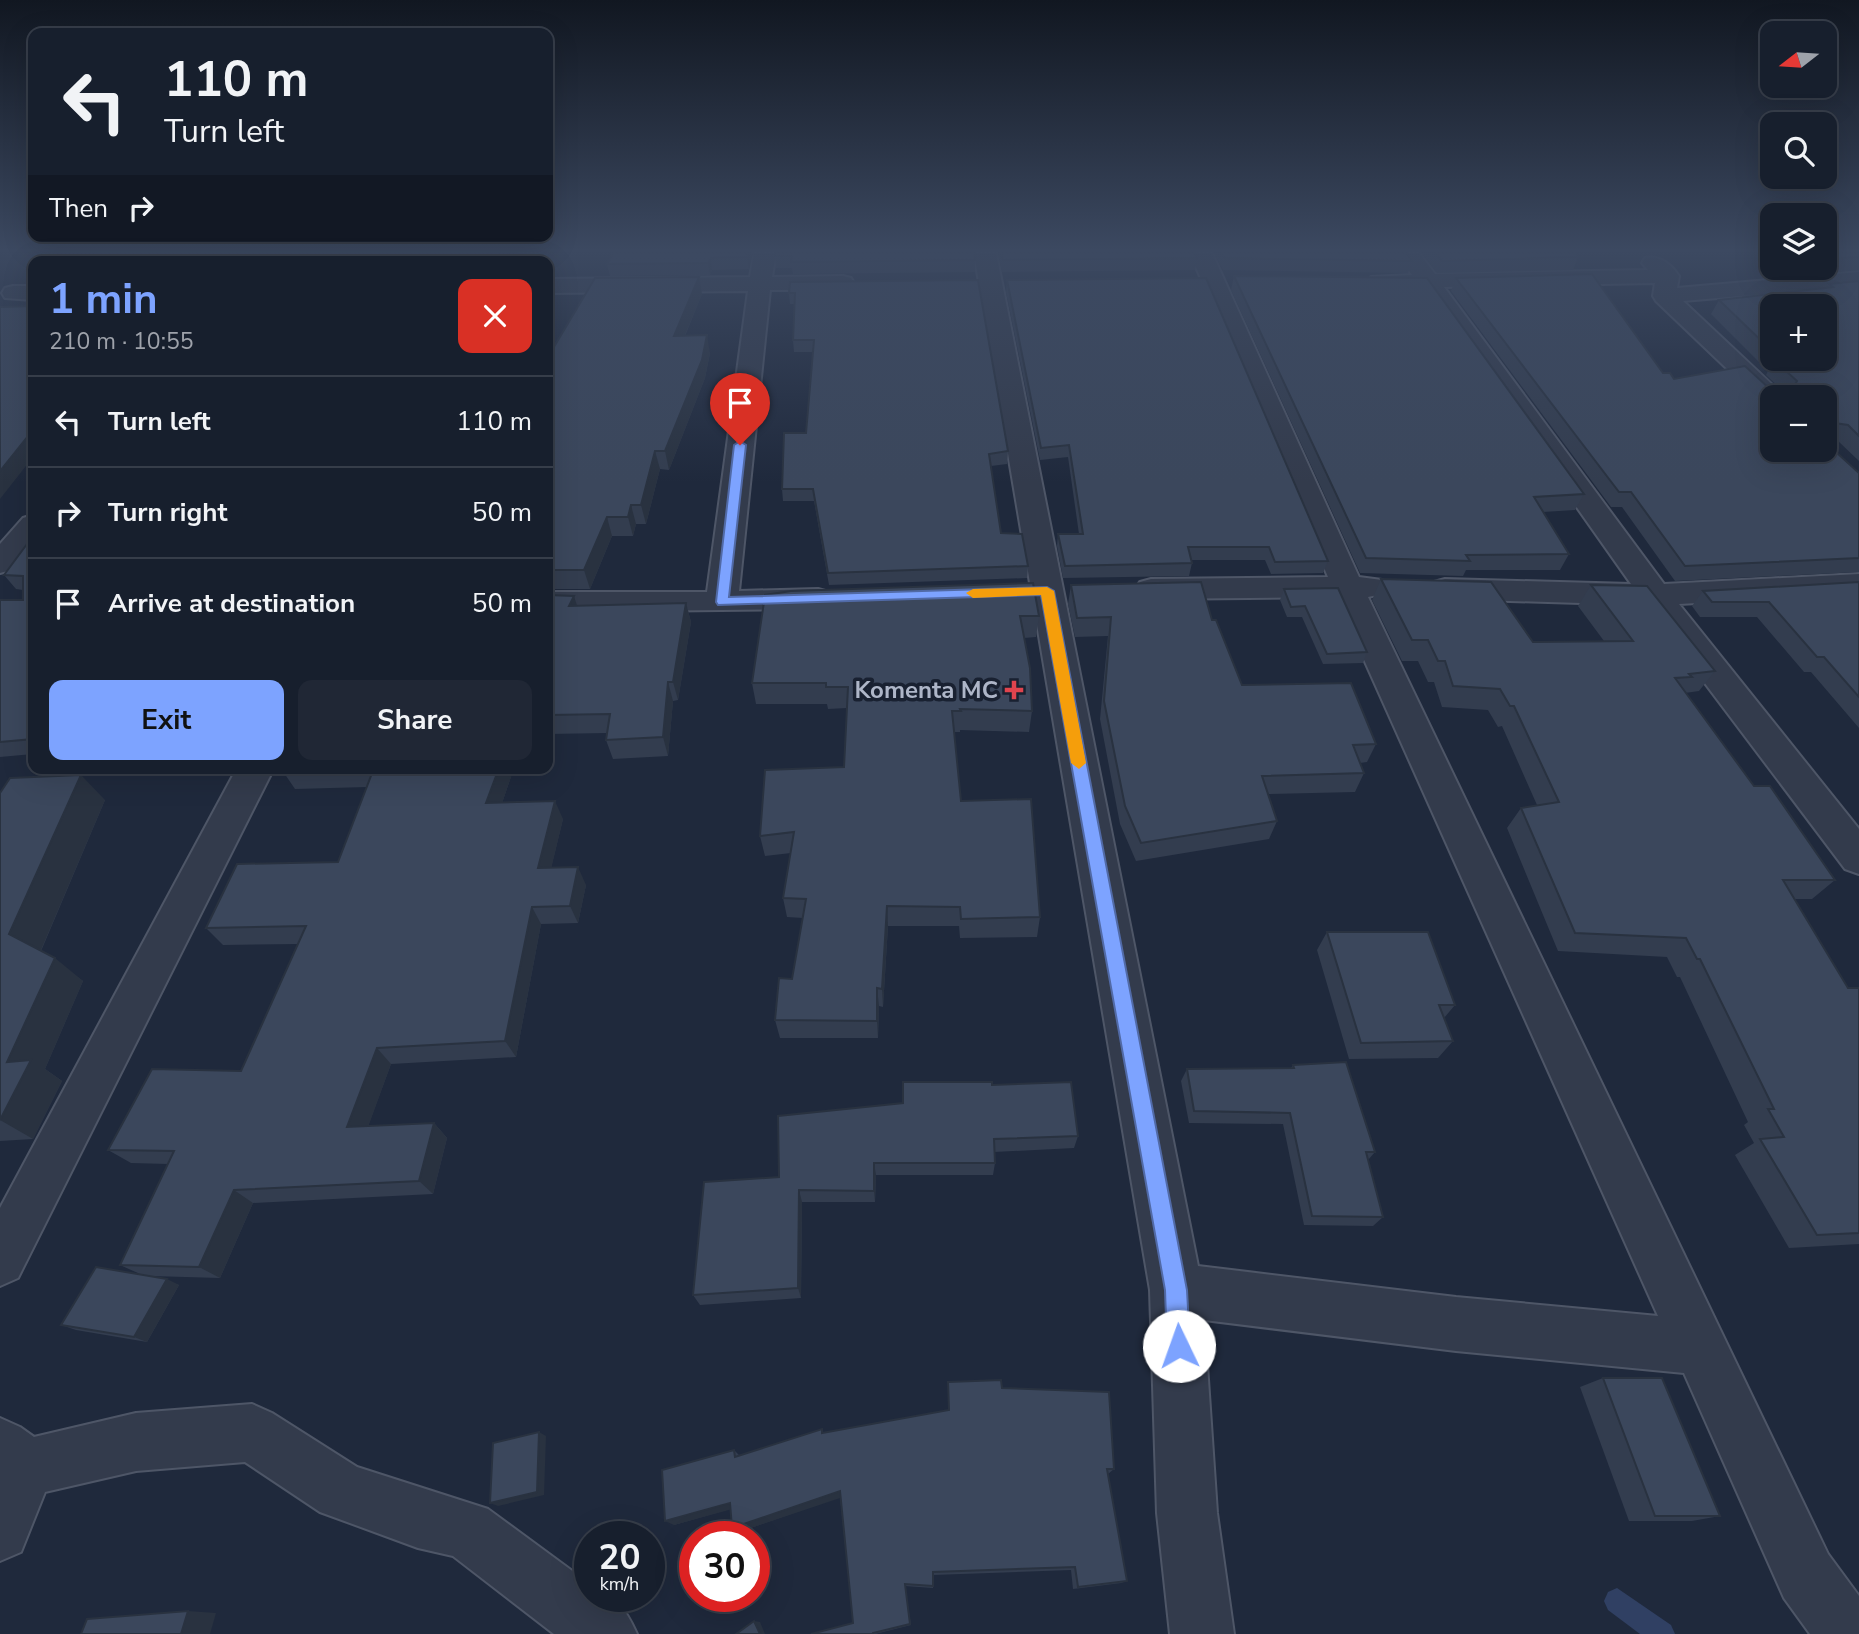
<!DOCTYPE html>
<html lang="en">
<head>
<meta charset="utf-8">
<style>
  body { margin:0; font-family:"Nunito Sans",sans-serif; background:#202735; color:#f1f3f6; height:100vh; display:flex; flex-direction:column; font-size:26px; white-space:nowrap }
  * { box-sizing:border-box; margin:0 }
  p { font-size:23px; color:#9ea2aa }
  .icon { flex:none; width:38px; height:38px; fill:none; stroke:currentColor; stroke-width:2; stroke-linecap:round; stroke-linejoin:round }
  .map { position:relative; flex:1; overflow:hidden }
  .details { position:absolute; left:28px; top:256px; width:525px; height:518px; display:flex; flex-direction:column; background:#171f2d; border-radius:14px; box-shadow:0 7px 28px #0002,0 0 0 2px #363d49 }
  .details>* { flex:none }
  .top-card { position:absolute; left:28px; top:28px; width:525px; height:214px; border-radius:14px; box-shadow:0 7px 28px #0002,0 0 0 2px #363d49; background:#171f2d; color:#f1f3f6; overflow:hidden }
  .needle { width:46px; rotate:253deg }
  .controls { position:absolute; left:1760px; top:21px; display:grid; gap:14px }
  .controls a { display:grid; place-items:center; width:77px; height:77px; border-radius:14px; background:#171f2d; box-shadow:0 7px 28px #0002,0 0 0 2px #363d49; font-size:35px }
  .speed { position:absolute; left:574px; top:1521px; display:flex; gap:14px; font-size:35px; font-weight:700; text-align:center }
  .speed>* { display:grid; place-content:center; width:91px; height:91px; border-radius:50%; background:#171f2d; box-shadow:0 7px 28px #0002,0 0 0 2px #363d49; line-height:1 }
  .speed small { font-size:18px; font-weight:400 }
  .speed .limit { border:10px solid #d22; background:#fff; color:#111 }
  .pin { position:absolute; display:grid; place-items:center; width:60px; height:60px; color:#fff; margin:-72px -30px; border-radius:50% 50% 50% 0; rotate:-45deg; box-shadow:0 0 7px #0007 }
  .pin .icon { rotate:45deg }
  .me { position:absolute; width:77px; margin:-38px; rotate:357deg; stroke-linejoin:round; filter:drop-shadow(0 0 5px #0008) }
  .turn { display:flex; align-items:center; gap:24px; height:147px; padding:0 21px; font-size:32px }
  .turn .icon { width:91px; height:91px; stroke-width:2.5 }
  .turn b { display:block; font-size:49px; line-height:60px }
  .then { display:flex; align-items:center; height:66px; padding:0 21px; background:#0003; gap:14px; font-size:26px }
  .round { display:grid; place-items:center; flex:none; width:74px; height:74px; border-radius:14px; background:#202735 }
  .head { display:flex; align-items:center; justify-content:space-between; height:119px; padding:0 21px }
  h1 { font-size:42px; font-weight:700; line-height:52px; color:#7da3ff }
  .primary-button { display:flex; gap:14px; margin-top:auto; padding:14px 21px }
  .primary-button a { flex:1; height:80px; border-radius:14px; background:#7da3ff; color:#111; font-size:28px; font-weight:700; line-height:80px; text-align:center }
  .primary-button a+a { background:#202735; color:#f1f3f6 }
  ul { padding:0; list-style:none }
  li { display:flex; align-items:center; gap:21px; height:91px; padding:0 21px; border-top:2px solid #363d49 }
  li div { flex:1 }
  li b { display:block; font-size:26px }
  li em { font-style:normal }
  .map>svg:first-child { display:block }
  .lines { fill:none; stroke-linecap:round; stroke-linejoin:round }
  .stream { fill:#304063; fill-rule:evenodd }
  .minor-casing { stroke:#4e5667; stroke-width:4 }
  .minor { fill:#333b4c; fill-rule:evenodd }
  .wall { fill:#333d4f; fill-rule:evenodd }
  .shaded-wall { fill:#293240 }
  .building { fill:#3b475c; stroke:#293240; stroke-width:2 }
  .route { fill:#7da3ff; stroke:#516aa6; stroke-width:2 }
  .slow { fill:#f59e0b }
  .health-dot { fill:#e0444e; stroke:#192131; stroke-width:2.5 }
  .labels { text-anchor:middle; stroke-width:7; stroke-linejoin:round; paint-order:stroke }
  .poi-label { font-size:24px; font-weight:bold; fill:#aeb6c8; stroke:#192131; text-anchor:end }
</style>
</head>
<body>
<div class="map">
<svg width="1859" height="1634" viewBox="0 0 1859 1634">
  <rect width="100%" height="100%" fill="#1f293c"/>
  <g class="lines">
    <polygon class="stream" points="1617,1588 1671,1625 1675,1634 1640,1634 1608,1610 1604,1601 1608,1592"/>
    <defs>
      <g id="minor">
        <polygon points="519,253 541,253 537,261 515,261"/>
        <polygon points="754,253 776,253 772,277 843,276 851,278 854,283 851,288 843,290 770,290 739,591 818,589 829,592 834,599 829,606 818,609 548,612 548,592 707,592 748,291 548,293 548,279 750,277"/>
        <polygon points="974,253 996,253 1198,1266 1456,1297 1658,1316 1336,597 1151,599 1140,596 1135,589 1140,582 1151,579 1328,577 1190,253 1212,253 1359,577 1382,580 1387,587 1382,594 1368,597 1828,1554 1859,1596 1859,1634 1810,1634 1784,1598 1684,1373 1456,1351 1204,1320 1217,1513 1234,1634 1170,1634 1157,1513 1150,1290"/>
        <path d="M1397,253H1419L1435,274L1648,270L1642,263L1645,258C1660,255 1671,264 1679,276L1677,288L1859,272V286L1683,301L1782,394L1785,397H1773V407L1764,404L1656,301L1653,296L1655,283L1444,287L1664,584L1859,574V594L1679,604L1859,829V874L1845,869L1646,605L1445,599L1434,596L1429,589L1434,582L1445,579L1631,584L1422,288L1371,287L1368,282L1371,277L1412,275Z"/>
        <polygon points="13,286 33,286 33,300 5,298 2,293 5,288"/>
        <polygon points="33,515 33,543 11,570 0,573 0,544 23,518"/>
        <polygon points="237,768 274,768 18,1278 0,1286 0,1208"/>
        <path d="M252,1404L272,1413L357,1467L488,1509L590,1584V1596C618,1596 626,1610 637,1634H554L453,1556L418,1548L320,1512L245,1462L136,1471L45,1492L21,1552L0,1561V1418L20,1427L34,1437L136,1413Z"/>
      </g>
    </defs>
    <use href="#minor" class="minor-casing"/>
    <use href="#minor" class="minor"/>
  </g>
  <g class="wall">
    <polygon points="753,253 749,269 712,270 710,275 610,276 607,264"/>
    <polygon points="775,253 975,260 975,272 793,274 792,268 776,268"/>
    <polygon points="998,253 1195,253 1197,258 1195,270 1002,272"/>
    <polygon points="1214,253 1406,253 1412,261 1408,273 1223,270"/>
    <polygon points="1422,253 1575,253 1578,257 1573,270 1437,273"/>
    <polygon points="1825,253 1859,253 1859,270 1823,273 1815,268 1825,268"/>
    <polygon points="1234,276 1584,494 1575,510 1543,512 1569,554 1560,570 1466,570 1463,576 1360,573 1231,290"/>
    <path d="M1859,277V461L1837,440L1829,439L1826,443L1859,558V572L1675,581L1622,507H1611L1451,291L1456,278L1663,373L1674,379L1772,391L1779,394L1782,390L1766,375L1768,371L1711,314L1719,300L1826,288L1829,284L1856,281ZM1773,306L1825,359H1773ZM1825,397V450H1773Z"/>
    <polygon points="1007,280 1328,561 1323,573 1271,574 1265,560 1192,560 1192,563 1189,576 1063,578 1057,546 1058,534 1079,534 1068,457 1040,460 1006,292"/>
    <polygon points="790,282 1008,451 1007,464 991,466 1001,533 1028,566 1027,578 829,585 814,501 783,501 782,489 806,433 813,352 794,352 793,340 795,304 790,304 789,293"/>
    <polygon points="702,294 685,336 710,353 705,378 669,470 660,469 646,524 636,524 633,536 612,536 590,589 548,589 548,357"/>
    <polygon points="33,536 33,754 0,757 0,600 23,600 23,590 16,589 4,575"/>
    <polygon points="1381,579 1533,642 1604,641 1578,606 1591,585 1715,671 1699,691 1685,693 1754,786 1835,880 1812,899 1794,899 1848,988 1859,988 1859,1244 1789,1248 1735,1155 1754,1143 1744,1125 1748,1122 1680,977 1677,977 1667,957 1558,951 1507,828 1521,808 1537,805 1502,726 1498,727 1488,710 1442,707 1434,682 1428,682 1418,661 1402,661 1372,600"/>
    <polygon points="1859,582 1859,728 1811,672 1804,672 1757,617 1700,617 1692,606 1703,591"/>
    <polygon points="1071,585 1212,620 1242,685 1376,744 1367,762 1360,763 1364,773 1355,792 1268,794 1277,821 1269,839 1136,861 1120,824 1100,719 1108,636 1075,637 1068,604"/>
    <polygon points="1284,589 1367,652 1363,663 1323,664 1302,617 1287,617 1280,600"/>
    <polygon points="548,595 574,596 577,606 686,603 691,622 678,700 673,701 668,756 613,759 606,740 607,733 548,734"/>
    <polygon points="765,595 1039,616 1036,637 1024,638 1032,711 1029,732 960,730 960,732 954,732 961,801 1040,917 1037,937 960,938 959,926 888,926 883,1007 879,1006 878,1038 780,1038 775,1020 792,979 803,918 787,917 783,898 791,853 765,856 760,836 844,767 847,708 828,709 827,704 756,704 752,683"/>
    <polygon points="283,768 514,768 502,803 563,819 551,868 586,885 578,923 541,924 516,1057 391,1064 368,1126 434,1123 447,1138 433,1194 253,1203 220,1278 151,1276 179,1285 147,1342 76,1330 61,1325 140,1274 120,1265 168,1164 131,1163 108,1150 241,1071 298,944 223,945 206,928 338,862 367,787 295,789 282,770"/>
    <polygon points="0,793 105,800 41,951 83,981 45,1069 62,1081 33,1139 0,1141"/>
    <polygon points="1327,932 1455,1005 1444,1018 1453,1041 1438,1058 1349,1059 1317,950"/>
    <polygon points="1293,1065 1375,1152 1368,1160 1383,1217 1373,1226 1304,1225 1283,1124 1189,1123 1181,1081 1187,1069 1291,1068"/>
    <polygon points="992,1085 1078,1136 1074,1148 994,1152 995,1163 993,1175 876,1175 875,1202 802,1202 801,1298 700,1305 693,1295 779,1177 903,1103"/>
    <polygon points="1603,1378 1720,1516 1692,1521 1629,1521 1580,1387"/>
    <polygon points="948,1382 1002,1388 1114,1469 1108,1474 1127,1581 1121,1583 1073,1589 1071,1570 933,1575 933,1588 905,1586 911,1625 875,1634 811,1634 853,1623 840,1497 739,1532 732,1528 730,1509 674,1525 734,1450 739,1455 824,1433 948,1410"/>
  </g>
  <g class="shaded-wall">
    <polygon points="486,253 498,253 494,261 482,261"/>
    <polygon points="748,253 753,253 749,269 747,257"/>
    <polygon points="711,258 712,270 710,275 708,263"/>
    <polygon points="699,277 702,294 677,354 674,336"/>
    <polygon points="707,335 710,353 705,378 669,470 665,451"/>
    <polygon points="33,430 33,457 0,499 0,471"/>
    <polygon points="655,451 660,469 646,524 641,505"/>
    <polygon points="631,505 636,524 633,536 628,517"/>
    <polygon points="607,517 612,536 590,589 584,570"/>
    <polygon points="574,596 580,615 569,606"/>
    <polygon points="686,603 691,622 678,700 673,682"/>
    <polygon points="668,682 673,701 668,756 663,737"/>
    <polygon points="499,768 514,768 496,821 486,803"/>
    <polygon points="81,775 105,800 38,957 9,934"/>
    <polygon points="555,801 563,819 547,886 538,868"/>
    <polygon points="578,867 586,885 578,923 570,906"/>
    <polygon points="887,906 888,926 883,1007 882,989"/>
    <polygon points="532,907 541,924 516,1057 505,1041"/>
    <polygon points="55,958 83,981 45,1069 62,1081 33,1139 0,1120 7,1062"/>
    <polygon points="877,988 879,1006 878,1038 877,1021"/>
    <polygon points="377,1048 391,1064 363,1141 347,1127"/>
    <polygon points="434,1123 447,1138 433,1194 419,1181"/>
    <polygon points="874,1163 876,1175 875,1202 874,1191"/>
    <polygon points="234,1190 253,1203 220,1278 199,1267"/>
    <polygon points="799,1190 802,1202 801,1298 798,1288"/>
    <polygon points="167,1279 179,1285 147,1342 134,1337"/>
    <polygon points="539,1432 546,1436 544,1495 498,1506 490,1503"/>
    <polygon points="840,1491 843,1497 739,1532 732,1528"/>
    <polygon points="730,1503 736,1508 674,1525 665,1521"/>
    <polygon points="188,1611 216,1613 210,1634 181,1634"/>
    <polygon points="754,1621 760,1622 765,1634 760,1634"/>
  </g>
  <g class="building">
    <polygon points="97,253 486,253 482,261 90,261"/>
    <polygon points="613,253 748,253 747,257 711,258 708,263 607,264"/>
    <polygon points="775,253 974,253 975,260 791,262 792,256 775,256"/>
    <polygon points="1001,253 1195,253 1197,258 1003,260"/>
    <polygon points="1222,253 1406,253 1412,261 1225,258"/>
    <polygon points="1436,253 1575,253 1578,257 1442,261"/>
    <polygon points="1825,253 1859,253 1859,257 1831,259 1825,255"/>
    <polygon points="1592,274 1663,373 1670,373 1674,379 1745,366 1772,391 1782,395 1785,392 1785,385 1795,385 1797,381 1775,361 1781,360 1780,359 1825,359 1825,306 1773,306 1773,352 1719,300 1833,287 1829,284 1859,281 1859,436 1848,425 1834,423 1833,433 1825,433 1825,397 1773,397 1773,450 1825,450 1825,442 1859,473 1859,558 1685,566 1631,492 1619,492 1456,278"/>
    <polygon points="1234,276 1427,278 1584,494 1534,497 1569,554 1466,555 1470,561 1366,558"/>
    <polygon points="699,277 674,336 707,335 702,360 665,451 655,451 641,505 631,505 628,517 607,517 584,570 548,570 548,357 595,278"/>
    <polygon points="1206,278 1328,561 1275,562 1269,547 1188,547 1192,563 1065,566 1058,534 1083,534 1069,445 1041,448 1007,280"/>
    <polygon points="978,280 1008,451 989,454 1001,533 1022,534 1028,566 828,573 813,489 782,489 784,433 806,433 814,340 793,340 795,293 789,293 790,282"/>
    <polygon points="33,306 33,430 0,471 0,307"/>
    <polygon points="33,536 33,739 0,742 0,600 23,600 23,576 4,575"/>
    <polygon points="1381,579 1491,582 1533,642 1633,641 1591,585 1647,586 1715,671 1689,674 1692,677 1675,678 1754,786 1770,786 1835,880 1783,880 1848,988 1859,988 1859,1233 1817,1235 1760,1139 1784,1137 1768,1109 1774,1109 1700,959 1697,959 1686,938 1575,933 1521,808 1559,802 1514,706 1510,706 1500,689 1453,686 1445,661 1438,661 1428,640 1412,640"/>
    <polygon points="1201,582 1212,620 1216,620 1242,685 1351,683 1376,744 1353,745 1364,773 1262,776 1277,821 1141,843 1125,806 1104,701 1111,617 1077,618 1071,585"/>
    <polygon points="1859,582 1859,697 1824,657 1817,657 1769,602 1712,602 1703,591"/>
    <polygon points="1033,583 1039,616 1020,616 1030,668 1032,711 960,709 961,711 952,711 961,801 1031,799 1040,917 961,919 960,907 887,906 882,989 877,988 877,1021 775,1020 779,978 792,979 806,899 783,898 794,832 760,836 765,770 844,767 848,687 826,687 826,683 752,683 765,595 791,591"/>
    <polygon points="1338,588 1367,652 1327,654 1305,606 1291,607 1284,589"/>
    <polygon points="548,595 574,596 569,606 686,603 673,682 668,682 663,737 606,740 610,714 548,715"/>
    <polygon points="283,768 374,768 282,770"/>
    <polygon points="374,768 499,768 486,803 555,801 538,868 578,867 570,906 532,907 505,1041 377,1048 347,1127 434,1123 419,1181 234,1190 199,1267 120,1265 174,1151 108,1150 152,1069 241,1071 306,926 206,928 237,864 338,862"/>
    <polygon points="81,775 9,934 55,958 7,1062 31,1060 0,1120 0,793 10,778"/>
    <polygon points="1327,932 1428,932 1455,1005 1439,1005 1453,1041 1361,1043"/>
    <polygon points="1346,1062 1375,1152 1366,1152 1383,1217 1312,1216 1290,1113 1194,1111 1187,1069 1294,1068 1293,1065"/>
    <polygon points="903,1082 992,1082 992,1085 1071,1082 1078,1136 994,1139 995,1163 874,1163 874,1191 799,1190 798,1288 693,1295 704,1182 779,1177 778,1116 903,1103"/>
    <polygon points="96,1267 167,1279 134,1337 61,1325"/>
    <polygon points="1603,1378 1662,1378 1720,1516 1655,1516"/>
    <polygon points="1001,1380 1002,1388 1109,1392 1114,1469 1107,1469 1127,1581 1078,1587 1075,1567 933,1572 933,1586 905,1584 910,1624 873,1633 873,1634 811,1634 853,1623 840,1491 732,1528 730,1503 665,1521 662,1470 734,1450 735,1457 822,1429 822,1433 949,1410 948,1382"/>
    <polygon points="539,1432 537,1492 490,1503 493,1443"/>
    <polygon points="188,1611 181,1634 81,1634 87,1619"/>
    <polygon points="754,1621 760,1634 736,1634"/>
  </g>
  <linearGradient id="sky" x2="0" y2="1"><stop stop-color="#111721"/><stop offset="0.52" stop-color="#3c4961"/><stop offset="1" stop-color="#3c4961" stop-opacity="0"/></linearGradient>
  <rect width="1859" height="482" fill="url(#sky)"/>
  <polygon class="route" points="740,441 746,445 729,597 1047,587 1054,591 1187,1290 1190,1346 1187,1354 1179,1357 1171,1354 1167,1346 1165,1290 1041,595 718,605 716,602 734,445"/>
  <polygon class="slow" points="1047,587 1054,591 1086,763 1079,769 1071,763 1041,595 973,598 966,593 973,589"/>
  <path class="health-dot" d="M1010.5 679.5h7v7h7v7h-7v7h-7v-7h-7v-7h7z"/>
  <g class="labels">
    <g class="poi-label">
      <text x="998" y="698">Komenta MC</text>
    </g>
  </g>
</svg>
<div class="controls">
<a><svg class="needle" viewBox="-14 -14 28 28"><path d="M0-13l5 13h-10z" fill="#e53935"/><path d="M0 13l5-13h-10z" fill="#9ea2aa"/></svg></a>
<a><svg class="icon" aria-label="search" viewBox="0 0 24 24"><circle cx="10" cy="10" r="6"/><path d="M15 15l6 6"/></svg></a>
<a><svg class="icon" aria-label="layers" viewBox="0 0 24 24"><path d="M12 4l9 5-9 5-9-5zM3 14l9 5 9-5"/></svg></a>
<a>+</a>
<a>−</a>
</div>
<div class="speed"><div>20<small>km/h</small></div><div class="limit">30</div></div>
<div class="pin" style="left:740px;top:445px;background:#d93025"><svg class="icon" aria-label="arrive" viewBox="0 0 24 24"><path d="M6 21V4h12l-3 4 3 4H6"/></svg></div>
<svg class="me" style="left:1179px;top:1346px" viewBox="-20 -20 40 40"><circle r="19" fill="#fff"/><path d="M0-13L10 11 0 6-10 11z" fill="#7da3ff"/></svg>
<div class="top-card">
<div class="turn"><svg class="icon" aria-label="left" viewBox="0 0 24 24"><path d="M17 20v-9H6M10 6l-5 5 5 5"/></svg><div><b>110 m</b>Turn left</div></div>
<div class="then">Then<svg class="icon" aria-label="right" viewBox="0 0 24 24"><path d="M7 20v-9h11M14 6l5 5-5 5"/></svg></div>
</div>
<section class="details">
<div class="head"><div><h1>1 min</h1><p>210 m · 10:55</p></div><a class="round" style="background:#d93025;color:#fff"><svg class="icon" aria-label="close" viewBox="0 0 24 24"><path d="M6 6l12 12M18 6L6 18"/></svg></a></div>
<ul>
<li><svg class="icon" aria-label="left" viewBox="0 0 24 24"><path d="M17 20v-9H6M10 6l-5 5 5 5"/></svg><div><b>Turn left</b></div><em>110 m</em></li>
<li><svg class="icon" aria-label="right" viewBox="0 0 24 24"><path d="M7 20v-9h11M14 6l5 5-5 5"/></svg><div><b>Turn right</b></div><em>50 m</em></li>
<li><svg class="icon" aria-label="arrive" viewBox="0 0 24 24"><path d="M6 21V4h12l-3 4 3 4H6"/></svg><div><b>Arrive at destination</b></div><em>50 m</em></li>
</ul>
<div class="primary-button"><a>Exit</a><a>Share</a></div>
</section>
</div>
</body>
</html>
